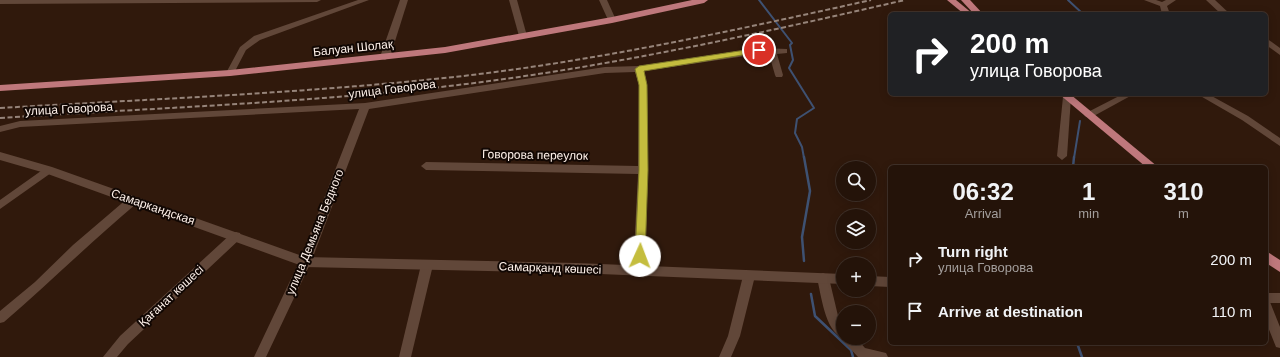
<!DOCTYPE html>
<html lang="en">
<head>
<meta charset="utf-8">
<style>
  body { margin:0; font-family:Arial,sans-serif; background:#2c1c12; color:#f1f3f6; height:100vh; display:flex; flex-direction:column; font-size:15px; white-space:nowrap }
  * { box-sizing:border-box; margin:0 }
  p { font-size:13px; color:#a39e9c }
  .icon { flex:none; width:22px; height:22px; fill:none; stroke:currentColor; stroke-width:2; stroke-linecap:round; stroke-linejoin:round }
  .map { position:relative; flex:1; overflow:hidden }
  .details { position:absolute; left:888px; top:165px; width:380px; height:180px; display:flex; flex-direction:column; background:#241309; border-radius:6px; box-shadow:0 2px 10px #0003,0 0 0 1px #41322a }
  .details>* { flex:none }
  .guide { position:absolute; left:888px; top:12px; width:380px; height:84px; border-radius:6px; box-shadow:0 2px 10px #0003,0 0 0 1px #41322a; background:#202124; color:#fff; overflow:hidden }
  .fabs { position:absolute; left:836px; top:161px; display:grid; gap:8px }
  .fabs a { display:grid; place-items:center; width:40px; height:40px; border-radius:50%; background:#241309; box-shadow:0 2px 10px #0003,0 0 0 1px #41322a; font-size:20px }
  .pin { position:absolute; display:grid; place-items:center; width:34px; height:34px; color:#fff; margin:-17px; border:2px solid #fff; border-radius:50%; box-shadow:0 1px 4px #0007 }
  .me { position:absolute; width:44px; margin:-22px; rotate:2deg; stroke-linejoin:round; filter:drop-shadow(0 0 3px #0008) }
  .turn { display:flex; align-items:center; gap:14px; height:84px; padding:0 16px; font-size:18px }
  .turn .icon { width:52px; height:52px; stroke-width:2.5 }
  .turn b { display:block; font-size:28px; line-height:34px }
  .eta { display:flex; justify-content:space-evenly; align-items:center; height:68px; text-align:center }
  .eta b { font-size:24px; font-weight:700; line-height:28px }
  ul { padding:0; list-style:none }
  li { display:flex; align-items:center; gap:12px; height:52px; padding:0 16px }
  li div { flex:1 }
  li b { display:block; font-size:15px }
  li em { font-style:normal }
  .map>svg:first-child { display:block }
  .lines { fill:none; stroke-linecap:round; stroke-linejoin:round }
  .stream-far1 { stroke:#3e5172; stroke-width:2 }
  .stream { stroke:#3e5172; stroke-width:2.5 }
  .minor { fill:#614739; fill-rule:evenodd }
  .tertiary { fill:#614739; fill-rule:evenodd }
  .primary { fill:#bf787c; fill-rule:evenodd }
  .rail { stroke:#96847a; stroke-width:2; stroke-dasharray:5 2.5; stroke-linecap:butt }
  .route { fill:#c4bd3e; stroke:#7f7b28 }
  .labels { text-anchor:middle; stroke-width:4; stroke-linejoin:round; paint-order:stroke }
  .street-label { font-size:12px; fill:#fef1ea; stroke:#110703 }
</style>
</head>
<body>
<div class="map">
<svg width="1280" height="357" viewBox="0 0 1280 357">
  <rect width="100%" height="100%" fill="#30190c"/>
  <g class="lines">
    <g class="stream-far1">
      <polyline points="759,0 792,43 790,45 793,60 789,68 814,108 797,119 795,133 802,147 804,158"/>
      <polyline points="1068,0 1083,14"/>
      <polyline points="1074,158 1080,121"/>
    </g>
    <g class="stream">
      <polyline points="804,157 810,191 802,237 804,261"/>
      <polyline points="1073,167 1074,157"/>
      <polyline points="811,294 815,316 851,350 853,357"/>
      <polyline points="1077,343 1082,357"/>
    </g>
    <g class="minor">
      <polygon points="0,0 321,0 317,2 0,4"/>
      <polygon points="358,0 369,0 260,40 246,50 233,75 230,76 226,73 240,47 254,36"/>
      <polygon points="509,0 517,0 527,36 526,38 523,38 519,36"/>
      <polygon points="599,0 607,0 616,20 615,22 609,22"/>
      <polygon points="1144,0 1156,0 1162,2 1166,0 1176,0 1167,6 1170,14 1162,14 1160,6"/>
      <polygon points="1206,0 1215,0 1230,14 1221,14"/>
      <polygon points="1266,38 1280,48 1280,55 1266,45"/>
      <polygon points="759,48 787,49 787,53 777,54 783,75 782,77 776,77 775,75 769,54 759,54 644,71 647,85 648,170 645,271 643,274 639,276 635,274 633,271 638,174 426,170 421,166 426,162 638,166 639,85 635,72 605,73 369,109 311,262 266,357 254,357 299,262 359,109 20,127 0,132 0,126 20,121 365,103 605,67 639,66"/>
      <polygon points="1067,94 1071,97 1067,156 1062,160 1057,156 1063,97"/>
      <polygon points="1123,94 1134,94 1092,117 1086,117 1084,115 1086,113"/>
      <polygon points="1197,94 1208,94 1248,116 1280,138 1280,146 1242,120"/>
      <polygon points="48,166 53,170 51,173 0,209 0,200"/>
      <path d="M132,197L136,198L137,201L136,204C91,242 49,283 4,322L0,323V311L35,282L73,245L128,198Z"/>
      <polygon points="236,232 240,233 241,236 240,239 128,344 117,357 103,357 120,336 232,233"/>
      <polygon points="427,260 431,262 433,265 411,357 399,357 421,265 423,262"/>
      <polygon points="749,271 753,273 755,276 740,336 731,357 719,357 728,336 743,276 745,273"/>
      <path d="M823,273L827,275L829,278L839,320L843,324V338H856L865,348L886,353L888,357H858L844,342L842,337C825,331 821,294 817,278L819,275Z"/>
      <polygon points="1266,301 1270,302 1280,327 1280,348 1276,347 1266,322"/>
    </g>
    <g class="tertiary">
      <polygon points="400,0 408,0 390,57 385,60 382,59 380,57"/>
      <polygon points="0,152 52,167 305,257 576,263 843,274 843,284 576,273 305,267 45,173 0,160"/>
      <polygon points="869,276 890,277 890,287 869,286"/>
      <rect x="1266" y="293" width="14" height="10"/>
    </g>
    <g class="primary">
      <polygon points="692,0 708,0 704,3 612,23 445,53 230,76 0,91 0,85 230,70 445,47 612,17"/>
      <polygon points="947,0 956,0 973,14 964,14"/>
      <polygon points="961,0 970,0 983,14 974,14"/>
      <polygon points="1059,94 1070,94 1158,167 1146,167"/>
      <polygon points="1266,251 1280,260 1280,272 1266,263"/>
    </g>
    <g class="rail">
      <path d="M0,108C154,99 309,93 463,76C601,60 736,30 871,0"/>
      <path d="M0,118C153,108 306,103 458,85C609,67 757,34 905,0"/>
    </g>
  </g>
  <polygon class="route" points="759,48 763,50 761,52 644,71 647,85 648,170 645,256 643,259 636,259 635,256 639,170 639,85 635,69 639,66"/>
  <g class="labels">
    <g class="street-label">
      <text transform="translate(353 48) rotate(-6)" y="4">Балуан Шолақ</text>
      <text transform="translate(392 89) rotate(-7)" y="4">улица Говорова</text>
      <text transform="translate(69 109) rotate(-3)" y="4">улица Говорова</text>
      <text transform="translate(535 155) rotate(1)" y="4">Говорова переулок</text>
      <text transform="translate(153 207) rotate(19)" y="4">Самаркандская</text>
      <text transform="translate(315 232) rotate(-68)" y="4">улица Демьяна Бедного</text>
      <text transform="translate(550 268) rotate(2)" y="4">Самарқанд көшесі</text>
      <text transform="translate(171 296) rotate(-43)" y="4">Қағанат көшесі</text>
    </g>
  </g>
</svg>
<div class="fabs">
<a><svg class="icon" aria-label="search" viewBox="0 0 24 24"><circle cx="10" cy="10" r="6"/><path d="M15 15l6 6"/></svg></a>
<a><svg class="icon" aria-label="layers" viewBox="0 0 24 24"><path d="M12 4l9 5-9 5-9-5zM3 14l9 5 9-5"/></svg></a>
<a>+</a>
<a>−</a>
</div>
<div class="pin" style="left:759px;top:50px;background:#d93025"><svg class="icon" aria-label="arrive" viewBox="0 0 24 24"><path d="M6 21V4h12l-3 4 3 4H6"/></svg></div>
<svg class="me" style="left:640px;top:256px" viewBox="-20 -20 40 40"><circle r="19" fill="#fff"/><path d="M0-13L10 11 0 6-10 11z" fill="#c4bd3e"/></svg>
<div class="guide">
<div class="turn"><svg class="icon" aria-label="right" viewBox="0 0 24 24"><path d="M7 20v-9h11M14 6l5 5-5 5"/></svg><div><b>200 m</b>улица Говорова</div></div>
</div>
<section class="details">
<div class="eta">
<div><b>06:32</b><p>Arrival</p></div>
<div><b>1</b><p>min</p></div>
<div><b>310</b><p>m</p></div>
</div>
<ul>
<li><svg class="icon" aria-label="right" viewBox="0 0 24 24"><path d="M7 20v-9h11M14 6l5 5-5 5"/></svg><div><b>Turn right</b><p>улица Говорова</p></div><em>200 m</em></li>
<li><svg class="icon" aria-label="arrive" viewBox="0 0 24 24"><path d="M6 21V4h12l-3 4 3 4H6"/></svg><div><b>Arrive at destination</b></div><em>110 m</em></li>
</ul>
</section>
</div>
</body>
</html>
